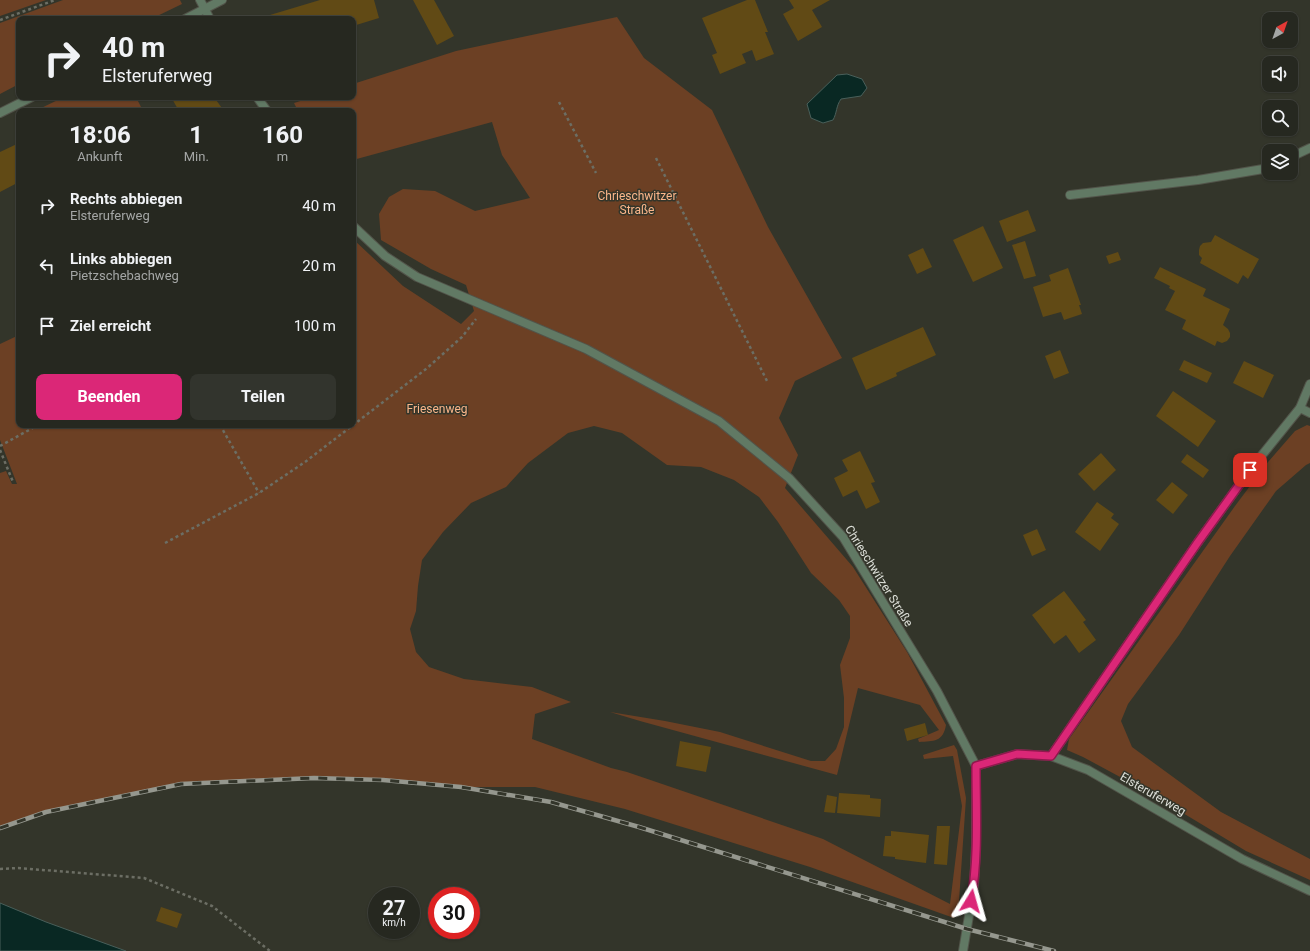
<!DOCTYPE html>
<html lang="de">
<head>
<meta charset="utf-8">
<style>
  body { margin:0; font-family:Roboto,sans-serif; background:#32342d; color:#f1f3f6; height:100vh; display:flex; flex-direction:column; font-size:15px; white-space:nowrap }
  * { box-sizing:border-box; margin:0 }
  p { font-size:13px; color:#a4a6a5 }
  .icon { flex:none; width:22px; height:22px; fill:none; stroke:currentColor; stroke-width:2; stroke-linecap:round; stroke-linejoin:round }
  .map { position:relative; flex:1; overflow:hidden }
  .drawer { position:absolute; left:16px; top:108px; width:340px; height:320px; display:flex; flex-direction:column; background:#262820; border-radius:8px; box-shadow:0 1px 3px #0004,0 0 0 1px #42443e }
  .drawer>* { flex:none }
  .hud { position:absolute; left:16px; top:16px; width:340px; height:84px; border-radius:8px; box-shadow:0 1px 3px #0004,0 0 0 1px #42443e; background:#262820; color:#f1f3f6; overflow:hidden }
  .needle { width:26px; rotate:40deg }
  .buttons { position:absolute; left:1262px; top:12px; display:grid; gap:8px }
  .buttons a { display:grid; place-items:center; width:36px; height:36px; border-radius:8px; background:#262820; box-shadow:0 1px 3px #0004,0 0 0 1px #42443e; font-size:20px }
  .speed { position:absolute; left:368px; top:887px; display:flex; gap:8px; font-size:20px; font-weight:700; text-align:center }
  .speed>* { display:grid; place-content:center; width:52px; height:52px; border-radius:50%; background:#262820; box-shadow:0 1px 3px #0004,0 0 0 1px #42443e; line-height:1 }
  .speed small { font-size:10px; font-weight:400 }
  .speed .limit { border:6px solid #d22; background:#fff; color:#111 }
  .pin { position:absolute; display:grid; place-items:center; width:34px; height:34px; color:#fff; margin:-17px; border-radius:8px; box-shadow:0 2px 6px #0006 }
  .me { position:absolute; width:44px; margin:-22px; rotate:8deg; stroke-linejoin:round; filter:drop-shadow(0 0 3px #0008) }
  .turn { display:flex; align-items:center; gap:14px; height:84px; padding:0 20px; font-size:18px }
  .turn .icon { width:52px; height:52px; stroke-width:2.5 }
  .turn b { display:block; font-size:28px; line-height:34px }
  .eta { display:flex; justify-content:space-evenly; align-items:center; height:68px; text-align:center }
  .eta b { font-size:24px; font-weight:700; line-height:28px }
  .action { display:flex; gap:8px; margin-top:auto; padding:8px 20px }
  .action a { flex:1; height:46px; border-radius:8px; background:#db2777; color:#fff; font-size:16px; font-weight:700; line-height:46px; text-align:center }
  .action a+a { background:#32342d; color:#f1f3f6 }
  ul { padding:0; list-style:none }
  li { display:flex; align-items:center; gap:12px; height:60px; padding:0 20px }
  li div { flex:1 }
  li b { display:block; font-size:15px }
  li em { font-style:normal }
  .map>svg:first-child { display:block }
  .green { fill:#6c4024 }
  .water { fill:#092823; stroke:#495f5a }
  .building { fill:#614a15 }
  .lines { fill:none; stroke-linecap:round; stroke-linejoin:round }
  .service-casing { stroke:#52544a; stroke-width:10 }
  .minor-casing { stroke:#52544a; stroke-width:10 }
  .path { stroke:#6c6e64; stroke-width:2.5; stroke-dasharray:3 3; stroke-linecap:butt }
  .service { stroke:#617964; stroke-width:8 }
  .minor { stroke:#617964; stroke-width:8 }
  .rail-casing { stroke:#95978e; stroke-width:4.5 }
  .rail { stroke:#33352a; stroke-width:3; stroke-dasharray:9; stroke-linecap:butt }
  .route-casing { stroke:#8e194d; stroke-width:10 }
  .route { stroke:#db2777; stroke-width:7 }
  .labels { text-anchor:middle; stroke-width:3; stroke-linejoin:round; paint-order:stroke }
  .park-label { font-size:12px; fill:#fbb68a; stroke:#33352a }
  .street-label { font-size:12px; fill:#dee0d9; stroke:#33352a }
</style>
</head>
<body>
<div class="map">
<svg width="1310" height="951" viewBox="0 0 1310 951">
  <rect width="100%" height="100%" fill="#33352a"/>
  <g class="green">
    <polygon points="0,0 46,0 0,16"/>
    <polygon points="63,0 180,0 182,4 151,19 19,19 19,84 0,94 0,23"/>
    <path d="M617,17L644,58L712,110L768,227L842,358L795,381L779,418L798,455L785,488L853,567L907,652L946,725C943,742 934,741 919,742L918,739L939,730L920,705L858,688L837,775L640,721L610,712L665,721L720,732L811,761H825L836,749L844,727V698L840,665L850,638V616L839,600L811,573L778,522L759,497L734,480L701,467L667,465L622,433L594,426L568,433L528,463L506,487L471,503L443,532L422,560L418,586L416,611L410,629L416,652L429,667L464,679L532,687L571,702L535,714L532,739L611,768L627,772L823,839L950,904L962,806L953,756L924,759L923,755L954,745L957,750L966,798L959,901L954,918L810,867L625,809L535,787H461L383,780L314,778L181,784L46,812L0,828V473L6,471L12,484H17L0,440V344L19,335V425H353V239L403,286L461,324L474,311L466,285L431,269L381,240L379,214L389,197L403,189L435,191L475,211L530,198L502,155L492,122L353,160V111H298L294,103L313,97H353V84L456,51Z"/>
    <polygon points="64,97 136,97 143,111 35,111"/>
    <polygon points="1307,425 1310,426 1310,463 1306,465 1276,491 1230,556 1179,635 1128,704 1121,721 1132,747 1221,812 1310,859 1310,880 1246,851 1148,792 1083,757 1067,750 1069,739 1235,506 1268,462 1295,431"/>
  </g>
  <g class="water">
    <path d="M847,74L862,79L867,88L861,96L841,99C836,106 837,113 833,120L823,123L811,118L807,104L837,75Z"/>
    <polygon points="0,903 46,922 126,951 0,951"/>
  </g>
  <g class="building">
    <polygon points="320,0 374,0 379,18 353,26 353,19 271,19 270,15"/>
    <polygon points="413,0 434,0 454,36 437,45"/>
    <polygon points="747,0 755,0 768,32 765,32 774,54 756,61 752,50 742,54 746,63 720,74 712,55 717,53 702,18"/>
    <polygon points="789,0 830,0 812,10 822,27 798,41 783,14 794,8"/>
    <polygon points="171,97 214,97 224,111 179,111"/>
    <polygon points="216,97 227,97 219,101"/>
    <polygon points="19,143 19,182 0,192 0,152"/>
    <polygon points="1028,210 1036,231 1007,242 999,221"/>
    <polygon points="983,226 1003,268 973,282 953,240"/>
    <polygon points="1215,235 1259,259 1248,279 1243,275 1238,284 1200,263 1202,258 1199,255 1199,250 1200,246 1203,243 1211,242"/>
    <polygon points="1025,241 1036,276 1024,279 1012,245"/>
    <polygon points="923,248 932,267 917,274 908,255"/>
    <polygon points="1118,252 1121,260 1109,264 1106,256"/>
    <polygon points="1160,267 1206,289 1203,296 1230,309 1223,325 1228,329 1230,333 1230,337 1227,341 1222,343 1217,341 1215,346 1182,329 1186,320 1165,310 1175,291 1169,288 1170,286 1154,278"/>
    <polygon points="1068,268 1081,305 1079,305 1082,314 1064,320 1061,312 1043,317 1033,287 1051,281 1049,275"/>
    <polygon points="923,327 936,355 896,373 897,376 866,390 852,358"/>
    <polygon points="1060,350 1069,373 1054,379 1045,356"/>
    <polygon points="1184,360 1212,373 1207,383 1179,370"/>
    <polygon points="1244,361 1274,375 1263,398 1233,383"/>
    <polygon points="1173,391 1216,421 1198,447 1156,416"/>
    <polygon points="860,451 875,482 871,483 880,502 866,509 857,490 843,497 834,478 848,471 842,460"/>
    <polygon points="1101,453 1116,470 1094,491 1078,474"/>
    <polygon points="1187,454 1209,470 1203,478 1181,462"/>
    <polygon points="1172,482 1188,495 1173,514 1156,500"/>
    <polygon points="1097,502 1114,514 1111,518 1119,524 1100,551 1075,532"/>
    <polygon points="1037,529 1046,550 1032,556 1023,535"/>
    <polygon points="1064,591 1086,620 1083,622 1096,640 1079,653 1066,635 1054,644 1032,615"/>
    <polygon points="925,723 928,735 907,741 904,729"/>
    <polygon points="680,741 711,747 706,772 676,766"/>
    <polygon points="839,793 870,795 870,798 881,799 880,817 837,813"/>
    <polygon points="827,795 837,797 835,813 824,812"/>
    <polygon points="937,826 950,826 947,865 934,864"/>
    <polygon points="891,831 929,835 926,863 895,859 895,857 883,856 885,836 891,836"/>
    <polygon points="161,907 182,914 177,928 156,921"/>
  </g>
  <g class="lines">
    <defs>
      <g id="service">
        <polyline points="1291,157 1310,148"/>
        <polyline points="1070,195 1198,180 1269,168"/>
        <polyline points="1300,408 1310,413"/>
      </g>
      <g id="minor">
        <polyline points="200,0 210,19"/>
        <polyline points="185,19 222,0"/>
        <polyline points="257,97 267,111"/>
        <polyline points="0,113 32,97"/>
        <polyline points="353,226 385,256 417,277 586,349 719,421 789,478 843,537 937,691 976,766 976,845 974,886 963,951"/>
        <polyline points="1051,756 1198,542 1250,470 1300,408 1310,384"/>
        <polyline points="976,766 1017,754 1051,756 1088,770 1242,859 1310,891"/>
      </g>
    </defs>
    <use href="#service" class="service-casing"/>
    <use href="#minor" class="minor-casing"/>
    <g class="path">
      <polyline points="0,20 55,0"/>
      <polyline points="559,102 596,173"/>
      <polyline points="656,158 767,381"/>
      <polyline points="220,425 259,493"/>
      <polyline points="0,446 38,425"/>
      <polyline points="0,450 13,482"/>
      <polyline points="165,543 259,493 305,462 426,369 462,337 476,319"/>
      <polyline points="0,869 18,868 144,878 212,906 270,951"/>
    </g>
    <use href="#service" class="service"/>
    <use href="#minor" class="minor"/>
    <defs>
      <polyline id="rail" points="0,828 46,812 181,784 314,778 383,780 461,787 551,802 639,827 967,929 1054,951"/>
    </defs>
    <use href="#rail" class="rail-casing"/>
    <use href="#rail" class="rail"/>
  </g>
  <g class="lines">
    <defs>
      <path id="route" d="M971,901C979,856 976,811 976,766L1017,754L1051,756L1198,542L1250,470"/>
    </defs>
    <use href="#route" class="route-casing"/>
    <use href="#route" class="route"/>
  </g>
  <g class="labels">
    <g class="park-label">
      <text x="637" y="200">Chrieschwitzer<tspan x="637" dy="14">Straße</tspan></text>
      <text x="437" y="413">Friesenweg</text>
    </g>
    <g class="street-label">
      <text transform="translate(879 576) rotate(58)" y="4">Chrieschwitzer Straße</text>
      <text transform="translate(1153 794) rotate(30)" y="4">Elsteruferweg</text>
    </g>
  </g>
</svg>
<div class="buttons">
<a><svg class="needle" viewBox="-14 -14 28 28"><path d="M0-13l5 13h-10z" fill="#e53935"/><path d="M0 13l5-13h-10z" fill="#a4a6a5"/></svg></a>
<a><svg class="icon" aria-label="sound" viewBox="0 0 24 24"><path d="M4 9h4l5-4v14l-5-4H4zM17 9q2 3 0 6"/></svg></a>
<a><svg class="icon" aria-label="search" viewBox="0 0 24 24"><circle cx="10" cy="10" r="6"/><path d="M15 15l6 6"/></svg></a>
<a><svg class="icon" aria-label="layers" viewBox="0 0 24 24"><path d="M12 4l9 5-9 5-9-5zM3 14l9 5 9-5"/></svg></a>
</div>
<div class="speed"><div>27<small>km/h</small></div><div class="limit">30</div></div>
<div class="pin" style="left:1250px;top:470px;background:#d93025"><svg class="icon" aria-label="arrive" viewBox="0 0 24 24"><path d="M6 21V4h12l-3 4 3 4H6"/></svg></div>
<svg class="me" style="left:971px;top:901px" viewBox="-20 -20 40 40"><path d="M0-17L14 15 0 8-14 15z" fill="#db2777" stroke="#fff" stroke-width="4"/></svg>
<div class="hud">
<div class="turn"><svg class="icon" aria-label="right" viewBox="0 0 24 24"><path d="M7 20v-9h11M14 6l5 5-5 5"/></svg><div><b>40 m</b>Elsteruferweg</div></div>
</div>
<section class="drawer">
<div class="eta">
<div><b>18:06</b><p>Ankunft</p></div>
<div><b>1</b><p>Min.</p></div>
<div><b>160</b><p>m</p></div>
</div>
<ul>
<li><svg class="icon" aria-label="right" viewBox="0 0 24 24"><path d="M7 20v-9h11M14 6l5 5-5 5"/></svg><div><b>Rechts abbiegen</b><p>Elsteruferweg</p></div><em>40 m</em></li>
<li><svg class="icon" aria-label="left" viewBox="0 0 24 24"><path d="M17 20v-9H6M10 6l-5 5 5 5"/></svg><div><b>Links abbiegen</b><p>Pietzschebachweg</p></div><em>20 m</em></li>
<li><svg class="icon" aria-label="arrive" viewBox="0 0 24 24"><path d="M6 21V4h12l-3 4 3 4H6"/></svg><div><b>Ziel erreicht</b></div><em>100 m</em></li>
</ul>
<div class="action"><a>Beenden</a><a>Teilen</a></div>
</section>
</div>
</body>
</html>
